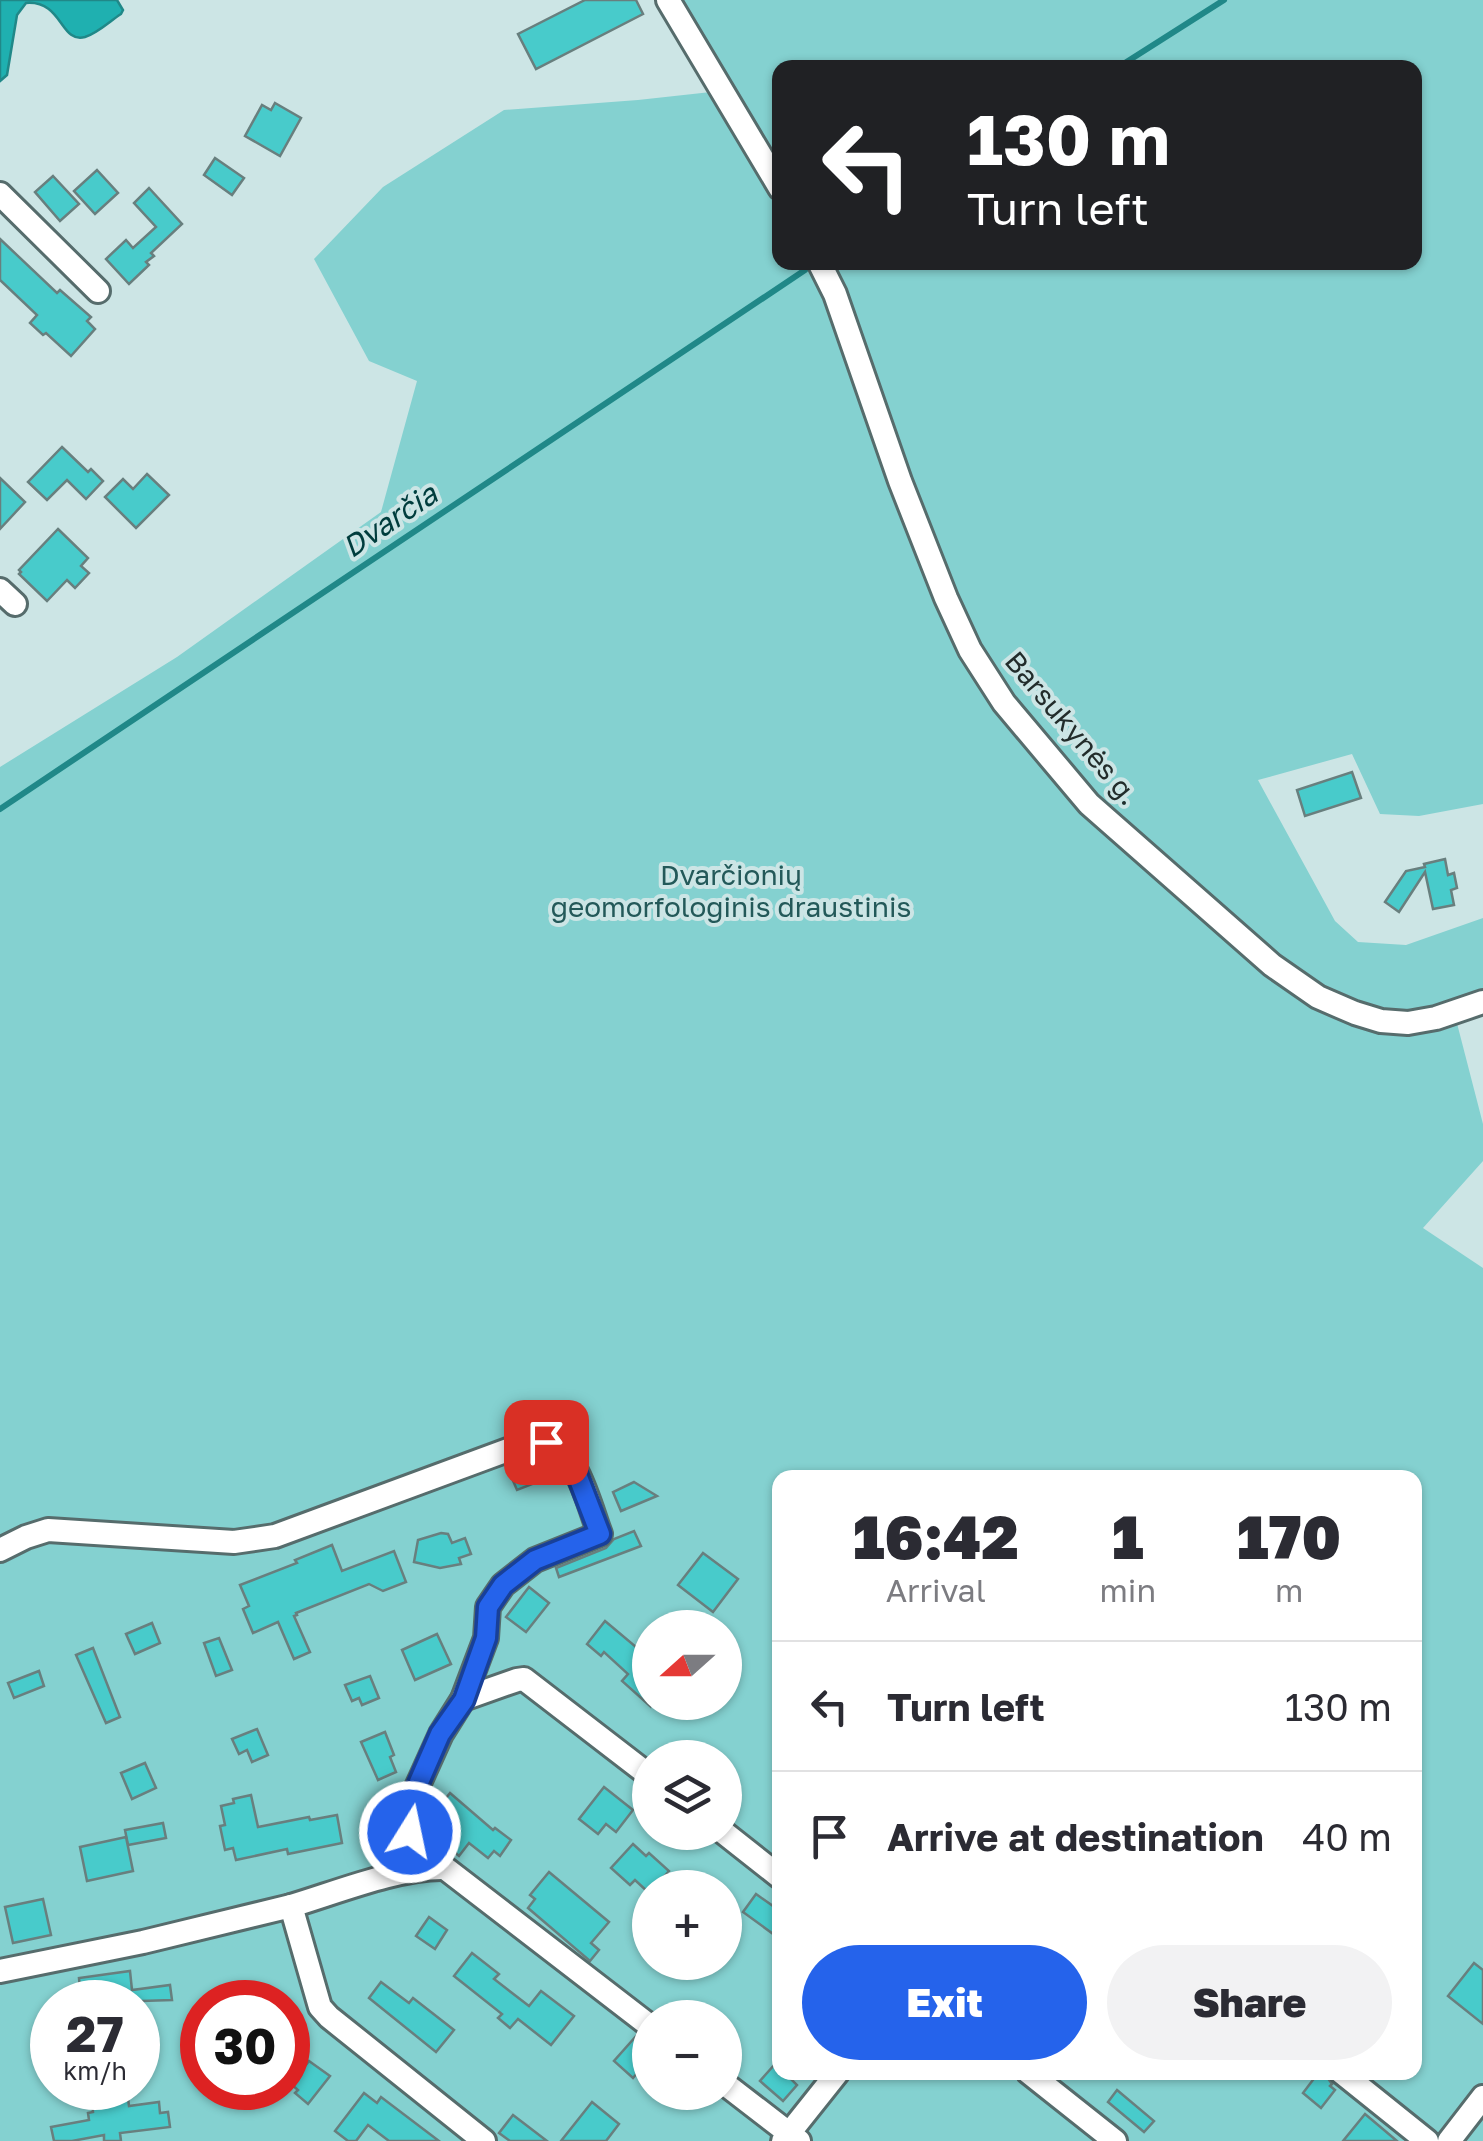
<!DOCTYPE html>
<html lang="en">
<head>
<meta charset="utf-8">
<style>
  body { margin:0; font-family:"Golos Text",sans-serif; background:#f2f2f3; color:#2b2b33; height:100vh; display:flex; flex-direction:column; font-size:38px; white-space:nowrap }
  * { box-sizing:border-box; margin:0 }
  p { font-size:32px; color:#7c7c81 }
  .icon { flex:none; width:55px; height:55px; fill:none; stroke:currentColor; stroke-width:2; stroke-linecap:round; stroke-linejoin:round }
  .map { position:relative; flex:1; overflow:hidden }
  .drawer { position:absolute; left:772px; top:1470px; width:650px; height:610px; display:flex; flex-direction:column; background:#fff; border-radius:20px; box-shadow:0 2px 8px #0004 }
  .drawer>* { flex:none }
  .hud { position:absolute; left:772px; top:60px; width:650px; height:210px; border-radius:20px; box-shadow:0 2px 8px #0004; background:#202124; color:#fff; overflow:hidden }
  .needle { width:65px; rotate:249deg }
  .controls { position:absolute; left:632px; top:1610px; display:grid; gap:20px }
  .controls a { display:grid; place-items:center; width:110px; height:110px; border-radius:50%; background:#fff; box-shadow:0 2px 8px #0004; font-size:50px }
  .speed { position:absolute; left:30px; top:1980px; display:flex; gap:20px; font-size:50px; font-weight:700; text-align:center }
  .speed>* { display:grid; place-content:center; width:130px; height:130px; border-radius:50%; background:#fff; box-shadow:0 2px 8px #0004; line-height:1 }
  .speed small { font-size:25px; font-weight:400 }
  .speed .limit { border:15px solid #d22; background:#fff; color:#111 }
  .pin { position:absolute; display:grid; place-items:center; width:85px; height:85px; color:#fff; margin:-42px; border-radius:20px; box-shadow:0 5px 15px #0006 }
  .me { position:absolute; width:110px; margin:-55px; rotate:10deg; stroke-linejoin:round; filter:drop-shadow(0 0 8px #0008) }
  .turn { display:flex; align-items:center; gap:35px; height:210px; padding:0 30px; font-size:45px }
  .turn .icon { width:130px; height:130px; stroke-width:2.5 }
  .turn b { display:block; font-size:70px; line-height:85px }
  .eta { display:flex; justify-content:space-evenly; align-items:center; height:170px; text-align:center }
  .eta b { font-size:60px; font-weight:800; line-height:70px }
  .button { display:flex; gap:20px; margin-top:auto; padding:20px 30px }
  .button a { flex:1; height:115px; border-radius:60px; background:#2563eb; color:#fff; font-size:40px; font-weight:800; line-height:115px; text-align:center }
  .button a+a { background:#f2f2f3; color:#2b2b33 }
  ul { padding:0; list-style:none }
  li { display:flex; align-items:center; gap:30px; height:130px; padding:0 30px; border-top:2px solid #e1e1e2 }
  li div { flex:1 }
  li b { display:block; font-size:38px }
  li em { font-style:normal }
  .map>svg:first-child { display:block }
  .green { fill:#84d1d0; fill-rule:evenodd }
  .water { fill:#1fb0b0; stroke:#208888; stroke-width:2.5 }
  .lines { fill:none; stroke-linecap:round; stroke-linejoin:round }
  .stream { stroke:#208888; stroke-width:6 }
  .building { fill:#48cbcb; stroke:#687f7e; stroke-width:2.5 }
  .minor-casing { stroke:#566c6c; stroke-width:28 }
  .minor { stroke:#fff; stroke-width:22 }
  .route-casing { stroke:#184099; stroke-width:25 }
  .route { stroke:#2563eb; stroke-width:18 }
  .labels { text-anchor:middle; stroke-width:8; stroke-linejoin:round; paint-order:stroke }
  .street-label { font-size:28px; fill:#222c2b; stroke:#cce5e5 }
  .park-label { font-size:28px; fill:#235959; stroke:#cce5e5 }
  .water-label { font-size:30px; font-style:italic; fill:#003d3d; stroke:#cce5e5 }
</style>
</head>
<body>
<div class="map">
<svg width="1483" height="2141" viewBox="0 0 1483 2141">
  <rect width="100%" height="100%" fill="#cce5e5"/>
  <path class="green" d="M676,0H1483V804L1419,816L1380,814L1352,754L1258,780L1335,921L1358,942L1406,945L1483,918V991L1452,1004L1483,1124V1161L1423,1228L1483,1268V2141H0V767L177,657L381,512L417,381L369,361L314,259L383,187L504,110L638,100L711,92ZM780,68H1415V262H780ZM780,1478H1415V2072H780ZM650,1628H725V1702H650ZM650,1758H725V1832H650ZM650,1888H725V1962H650ZM52,2002H138V2088H52ZM202,2002H288V2088H202ZM650,2018H725V2092H650Z"/>
  <path class="water" d="M0,0H117L123,10L121,14C110,21 98,33 85,37C60,44 63,0 26,3L17,15L7,75L0,81Z"/>
  <g class="lines">
    <g class="stream">
      <polyline points="1117,68 1224,0"/>
      <polyline points="0,809 805,270"/>
    </g>
  </g>
  <g class="building">
    <polygon points="585,0 636,0 643,14 536,69 518,34"/>
    <polygon points="275,103 301,118 280,156 245,136 262,105 271,110"/>
    <polygon points="215,158 244,178 232,195 204,175"/>
    <polygon points="97,170 118,193 95,214 74,191"/>
    <polygon points="53,176 79,204 60,221 35,192"/>
    <polygon points="149,188 182,224 151,253 154,256 146,262 149,265 129,284 106,259 126,240 133,248 156,227 134,203"/>
    <polygon points="0,239 57,293 60,290 91,317 87,321 95,329 71,356 46,333 43,335 30,323 37,315 0,280"/>
    <polygon points="62,447 88,472 91,469 103,481 86,499 67,480 47,500 28,482"/>
    <polygon points="147,474 169,495 136,528 105,497 123,479 133,489"/>
    <polygon points="0,478 25,502 0,529"/>
    <polygon points="58,529 88,558 81,566 89,573 75,588 67,580 47,601 19,574 21,572 19,570"/>
    <polygon points="1352,772 1361,798 1305,816 1297,790"/>
    <polygon points="1445,859 1448,875 1454,873 1457,888 1451,890 1454,905 1433,909 1425,872 1399,912 1385,902 1406,871 1425,867 1424,864"/>
    <polygon points="537,1457 545,1479 517,1490 511,1476 516,1473 513,1464"/>
    <polygon points="634,1482 657,1496 621,1511 613,1492"/>
    <polygon points="634,1531 641,1546 559,1577 556,1568 606,1548 614,1539"/>
    <polygon points="441,1533 448,1534 452,1543 465,1538 471,1554 459,1558 461,1564 440,1568 414,1562 418,1540"/>
    <polygon points="332,1545 342,1571 394,1551 406,1582 383,1591 369,1584 296,1613 297,1615 294,1616 310,1652 294,1659 278,1622 253,1633 243,1609 249,1606 240,1585 297,1563 295,1560"/>
    <polygon points="703,1553 738,1579 713,1612 678,1585"/>
    <polygon points="529,1587 549,1603 526,1632 506,1617"/>
    <polygon points="605,1621 642,1652 641,1654 650,1662 650,1706 622,1681 628,1674 604,1652 601,1656 587,1644"/>
    <polygon points="152,1623 160,1643 135,1654 126,1634"/>
    <polygon points="437,1634 451,1664 415,1680 402,1650"/>
    <polygon points="219,1638 232,1670 216,1676 204,1643"/>
    <polygon points="93,1648 120,1717 106,1723 76,1655"/>
    <polygon points="39,1671 44,1686 14,1698 8,1683"/>
    <polygon points="370,1676 379,1698 362,1705 359,1698 352,1701 345,1685"/>
    <polygon points="257,1729 268,1755 252,1762 247,1750 239,1754 232,1739"/>
    <polygon points="385,1732 394,1755 390,1757 396,1772 378,1780 361,1742"/>
    <polygon points="145,1763 156,1788 132,1799 121,1773"/>
    <polygon points="604,1787 633,1810 616,1832 606,1824 598,1834 579,1819"/>
    <polygon points="450,1793 493,1830 495,1828 511,1840 500,1856 494,1851 488,1858 469,1843 459,1856 445,1844 458,1829 442,1816 444,1814 438,1808"/>
    <polygon points="251,1795 258,1827 309,1817 310,1820 337,1815 342,1843 288,1854 287,1849 236,1860 233,1848 225,1850 220,1826 225,1825 221,1806 234,1803 233,1799"/>
    <polygon points="163,1823 166,1838 128,1845 125,1830"/>
    <polygon points="126,1837 133,1871 87,1881 80,1847"/>
    <polygon points="633,1844 646,1856 649,1853 669,1871 654,1888 650,1888 649,1893 635,1880 630,1885 611,1868"/>
    <polygon points="549,1872 609,1922 591,1943 599,1950 590,1961 528,1908 535,1899 530,1895"/>
    <polygon points="756,1894 780,1911 780,1939 743,1912"/>
    <polygon points="43,1899 51,1935 13,1943 5,1907"/>
    <polygon points="429,1917 447,1930 435,1949 416,1936"/>
    <polygon points="472,1953 499,1974 494,1979 529,2006 541,1991 574,2016 551,2045 518,2019 510,2028 498,2018 502,2014 454,1976"/>
    <polygon points="1474,1963 1483,1970 1483,2024 1448,1996"/>
    <polygon points="130,1971 132,1990 170,1985 172,2000 109,2002 109,1997 81,2000 79,1978"/>
    <polygon points="381,1982 409,2003 413,1998 454,2030 436,2052 369,1998"/>
    <polygon points="637,2035 650,2043 650,2058 633,2078 614,2061"/>
    <polygon points="309,2061 330,2076 308,2104 295,2093 298,2090 291,2084"/>
    <polygon points="775,2064 780,2069 780,2072 784,2072 797,2085 783,2101 760,2081"/>
    <polygon points="1319,2072 1327,2077 1332,2084 1330,2086 1335,2090 1321,2108 1303,2093"/>
    <polygon points="1117,2090 1154,2121 1144,2132 1108,2102"/>
    <polygon points="364,2093 377,2103 381,2097 439,2141 389,2141 368,2125 356,2141 348,2141 335,2131"/>
    <polygon points="128,2098 129,2106 159,2102 160,2113 168,2112 170,2127 120,2133 121,2141 104,2141 104,2135 72,2141 54,2141 51,2127 89,2120 88,2113 93,2112 92,2101"/>
    <polygon points="592,2102 619,2124 606,2141 561,2141"/>
    <polygon points="1365,2114 1384,2130 1397,2141 1343,2141"/>
    <polygon points="513,2115 547,2141 510,2141 499,2133"/>
  </g>
  <g class="lines">
    <defs>
      <g id="minor">
        <polyline points="668,0 780,188"/>
        <polyline points="0,194 98,291"/>
        <polyline points="819,262 835,294 900,481 946,598 970,650 1004,703 1089,804 1272,965 1318,997 1355,1013 1381,1021 1408,1023 1436,1018 1483,1002"/>
        <polyline points="0,590 15,604"/>
        <path d="M0,1550L26,1537L48,1530L234,1542L275,1536L524,1444C532,1443 542,1441 549,1443C577,1452 590,1508 600,1534L535,1560L503,1585L488,1607L486,1638L463,1699L441,1734L409,1805L410,1832L415,1845L650,2026"/>
        <polyline points="463,1699 517,1680 524,1679 650,1776"/>
        <polyline points="723,1832 780,1877"/>
        <path d="M291,1906C335,1893 399,1867 444,1868"/>
        <polyline points="0,1971 143,1942 291,1906 320,2007 329,2017 484,2141"/>
        <polyline points="1028,2072 1115,2141"/>
        <polyline points="1341,2072 1427,2141"/>
        <polyline points="725,2084 799,2141"/>
        <polyline points="783,2141 838,2072"/>
        <polyline points="1449,2141 1483,2097"/>
      </g>
    </defs>
    <use href="#minor" class="minor-casing"/>
    <use href="#minor" class="minor"/>
  </g>
  <g class="lines">
    <defs>
      <polyline id="route" points="410,1832 409,1805 440,1734 464,1700 486,1638 488,1607 503,1585 535,1560 600,1534 573,1464 562,1450 546,1442"/>
    </defs>
    <use href="#route" class="route-casing"/>
    <use href="#route" class="route"/>
  </g>
  <g class="labels">
    <g class="street-label">
      <text transform="translate(1072 728) rotate(50)" y="10">Barsukynės g.</text>
    </g>
    <g class="park-label">
      <text x="731" y="885">Dvarčionių<tspan x="731" dy="32">geomorfologinis draustinis</tspan></text>
    </g>
    <g class="water-label">
      <text transform="translate(390 521) rotate(-34)" y="10">Dvarčia</text>
    </g>
  </g>
</svg>
<div class="controls">
<a><svg class="needle" viewBox="-14 -14 28 28"><path d="M0-13l5 13h-10z" fill="#e53935"/><path d="M0 13l5-13h-10z" fill="#7c7c81"/></svg></a>
<a><svg class="icon" aria-label="layers" viewBox="0 0 24 24"><path d="M12 4l9 5-9 5-9-5zM3 14l9 5 9-5"/></svg></a>
<a>+</a>
<a>−</a>
</div>
<div class="speed"><div>27<small>km/h</small></div><div class="limit">30</div></div>
<div class="pin" style="left:546px;top:1442px;background:#d93025"><svg class="icon" aria-label="arrive" viewBox="0 0 24 24"><path d="M6 21V4h12l-3 4 3 4H6"/></svg></div>
<svg class="me" style="left:410px;top:1832px" viewBox="-20 -20 40 40"><circle r="17" fill="#2563eb" stroke="#fff" stroke-width="3"/><path d="M0-11L8 9 0 5-8 9z" fill="#fff"/></svg>
<div class="hud">
<div class="turn"><svg class="icon" aria-label="left" viewBox="0 0 24 24"><path d="M17 20v-9H6M10 6l-5 5 5 5"/></svg><div><b>130 m</b>Turn left</div></div>
</div>
<section class="drawer">
<div class="eta">
<div><b>16:42</b><p>Arrival</p></div>
<div><b>1</b><p>min</p></div>
<div><b>170</b><p>m</p></div>
</div>
<ul>
<li><svg class="icon" aria-label="left" viewBox="0 0 24 24"><path d="M17 20v-9H6M10 6l-5 5 5 5"/></svg><div><b>Turn left</b></div><em>130 m</em></li>
<li><svg class="icon" aria-label="arrive" viewBox="0 0 24 24"><path d="M6 21V4h12l-3 4 3 4H6"/></svg><div><b>Arrive at destination</b></div><em>40 m</em></li>
</ul>
<div class="button"><a>Exit</a><a>Share</a></div>
</section>
</div>
</body>
</html>
